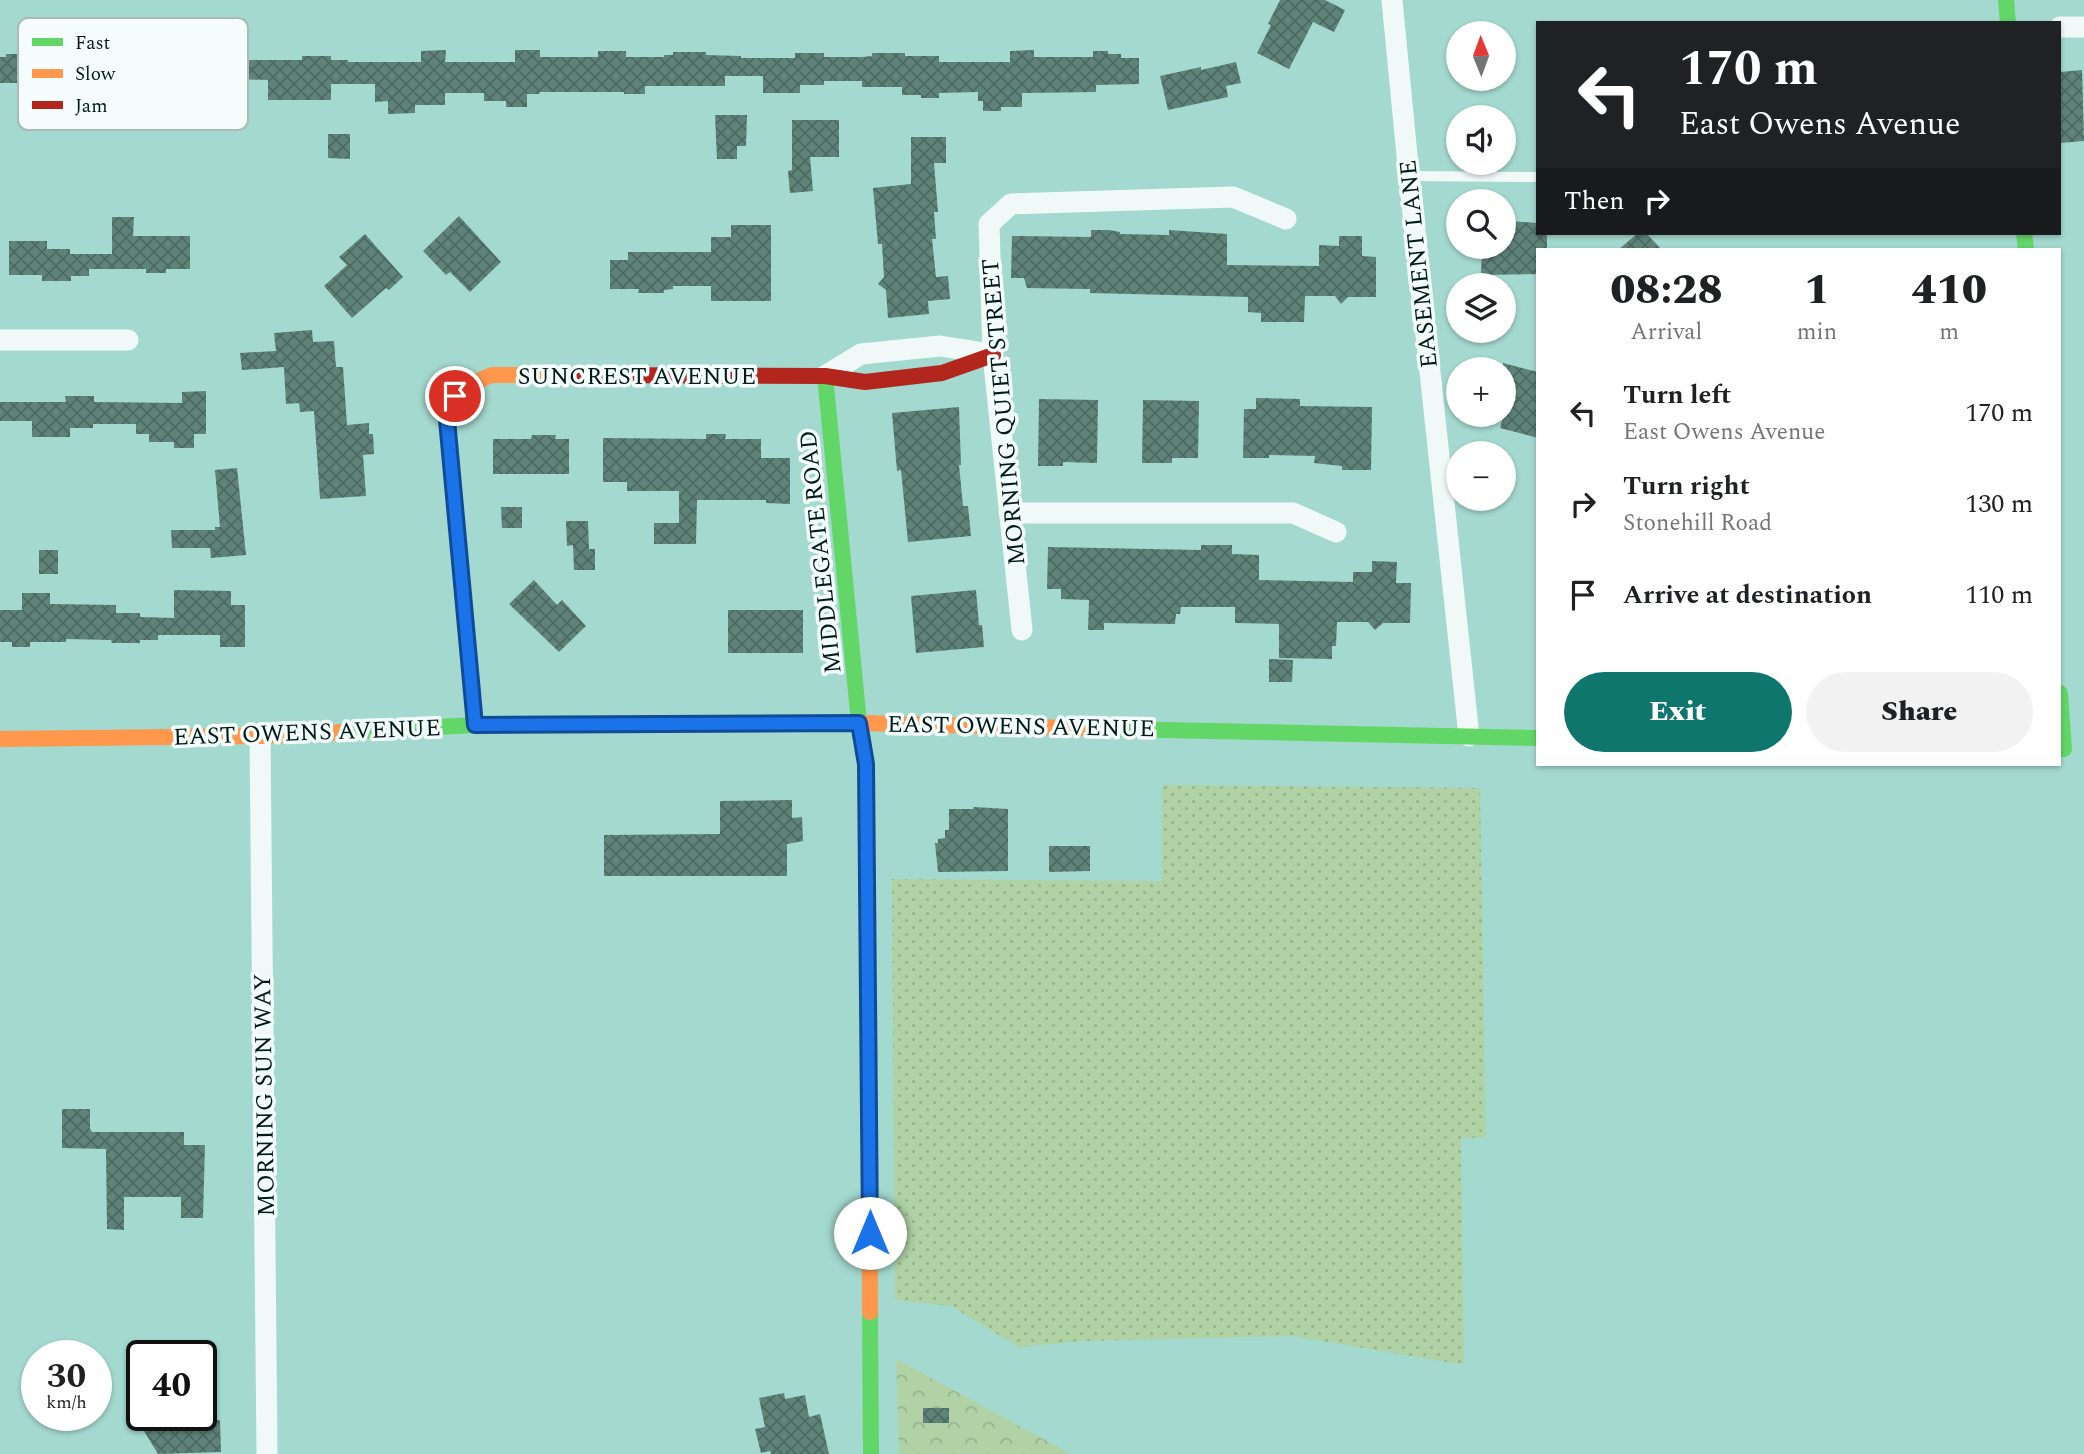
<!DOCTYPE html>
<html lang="en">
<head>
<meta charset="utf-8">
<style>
  body { margin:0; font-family:Spectral,serif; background:#f2f2f2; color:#202124; height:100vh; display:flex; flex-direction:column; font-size:26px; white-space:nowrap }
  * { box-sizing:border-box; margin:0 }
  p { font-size:23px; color:#757577 }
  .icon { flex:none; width:38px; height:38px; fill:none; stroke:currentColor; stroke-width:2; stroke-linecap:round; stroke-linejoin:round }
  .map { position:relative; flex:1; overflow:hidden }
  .drawer { position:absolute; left:1536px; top:248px; width:525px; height:518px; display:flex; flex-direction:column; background:#fff; border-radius:0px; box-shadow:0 2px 5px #0004 }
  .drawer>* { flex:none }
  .top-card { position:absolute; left:1536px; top:21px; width:525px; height:214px; border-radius:0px; box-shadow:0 2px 5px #0004; background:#202124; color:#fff; overflow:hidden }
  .needle { width:46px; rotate:359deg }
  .fabs { position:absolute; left:1446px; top:21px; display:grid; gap:14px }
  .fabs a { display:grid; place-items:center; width:70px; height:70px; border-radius:50%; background:#fff; box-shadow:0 2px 5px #0004; font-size:35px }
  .speed { position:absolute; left:21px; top:1340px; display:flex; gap:14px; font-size:35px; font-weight:700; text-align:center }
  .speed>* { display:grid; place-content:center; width:91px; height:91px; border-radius:50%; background:#fff; box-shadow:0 2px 5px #0004; line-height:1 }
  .speed small { font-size:18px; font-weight:400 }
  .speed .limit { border:4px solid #111; border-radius:10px; background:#fff; color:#111 }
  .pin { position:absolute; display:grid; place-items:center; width:60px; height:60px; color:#fff; margin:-30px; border:4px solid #fff; border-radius:50%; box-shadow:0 2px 7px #0007 }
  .me { position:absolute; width:77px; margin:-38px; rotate:0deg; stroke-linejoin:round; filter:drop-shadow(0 0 5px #0008) }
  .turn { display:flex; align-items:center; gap:24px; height:147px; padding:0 28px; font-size:32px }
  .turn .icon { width:91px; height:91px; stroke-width:2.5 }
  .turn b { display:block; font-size:49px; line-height:60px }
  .then { display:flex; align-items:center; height:66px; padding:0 28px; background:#0003; gap:14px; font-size:26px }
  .eta { display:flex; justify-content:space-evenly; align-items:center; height:119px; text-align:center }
  .eta b { font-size:42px; font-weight:800; line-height:49px }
  .primary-button { display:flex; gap:14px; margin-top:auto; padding:14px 28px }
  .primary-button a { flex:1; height:80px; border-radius:42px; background:#0f766e; color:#fff; font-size:28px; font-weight:800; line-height:80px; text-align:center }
  .primary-button a+a { background:#f2f2f2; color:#202124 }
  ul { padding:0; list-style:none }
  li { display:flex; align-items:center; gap:21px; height:91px; padding:0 28px }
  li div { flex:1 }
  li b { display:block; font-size:26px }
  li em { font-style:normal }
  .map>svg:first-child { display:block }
  .grass { fill:url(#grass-dots) }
  .park { fill:url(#park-crowns) }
  .building { fill:url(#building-cross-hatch) }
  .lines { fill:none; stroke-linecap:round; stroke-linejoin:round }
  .lane { stroke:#f1f9f8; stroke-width:10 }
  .street { stroke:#f1f9f8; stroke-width:21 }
  .fast { stroke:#63d668; stroke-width:16 }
  .slow { stroke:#ff974d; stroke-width:16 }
  .jam { stroke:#b3261e; stroke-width:16 }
  .route-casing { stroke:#114b97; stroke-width:18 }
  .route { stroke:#1a73e8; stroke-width:12 }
  .labels { text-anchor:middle; stroke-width:7; stroke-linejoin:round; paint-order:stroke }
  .street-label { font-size:24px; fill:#001c18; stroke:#f4fdfb }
  .key { fill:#f4fdfb; stroke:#abbab7; stroke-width:2 }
  .key-label { font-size:19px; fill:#001c18 }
</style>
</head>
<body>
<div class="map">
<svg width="2084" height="1454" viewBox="0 0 2084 1454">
  <defs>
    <pattern id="grass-dots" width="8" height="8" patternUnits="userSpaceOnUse" patternTransform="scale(1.75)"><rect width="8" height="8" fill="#b0d2a5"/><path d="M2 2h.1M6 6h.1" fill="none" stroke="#96b48d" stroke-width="1.8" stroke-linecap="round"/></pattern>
    <pattern id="park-crowns" width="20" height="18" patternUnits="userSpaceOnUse" patternTransform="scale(1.75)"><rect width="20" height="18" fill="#b0d2a5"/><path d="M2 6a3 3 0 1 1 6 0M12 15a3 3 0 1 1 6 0" fill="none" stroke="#96b48d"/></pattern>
    <pattern id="building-cross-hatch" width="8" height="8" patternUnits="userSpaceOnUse" patternTransform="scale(1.75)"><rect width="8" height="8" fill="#5f8379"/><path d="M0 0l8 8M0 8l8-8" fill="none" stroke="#4c6a62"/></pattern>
  </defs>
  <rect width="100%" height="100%" fill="#a4d9cf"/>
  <polygon class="grass" points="1162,785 1480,788 1486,1137 1461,1138 1464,1365 1292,1336 1084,1341 1019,1347 951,1306 895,1300 892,879 1162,881"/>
  <polygon class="park" points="896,1359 1071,1454 899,1454"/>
  <g class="building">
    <polygon points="1280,0 1325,0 1345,10 1334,32 1313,22 1289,69 1257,53 1271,25 1268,24"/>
    <polygon points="446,50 445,62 515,62 515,50 540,50 540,57 598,57 598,51 626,51 626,57 664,57 664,55 673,55 673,52 706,52 706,55 741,56 741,58 795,58 795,53 824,53 824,57 862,57 872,56 872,53 905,53 905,56 939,56 939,62 1010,62 1010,51 1034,50 1034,57 1093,57 1093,51 1108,51 1108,54 1121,54 1121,58 1139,58 1139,84 1096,85 1096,92 1022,93 1022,107 1001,107 1001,111 983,111 983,101 978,101 978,92 939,93 939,98 921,98 921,95 902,95 902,87 862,87 862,81 824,81 824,85 800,85 800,93 763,93 763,76 725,76 725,86 645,86 645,94 624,94 624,92 539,92 540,94 527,94 527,107 506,107 506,101 484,101 484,93 445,93 445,105 415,105 415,113 388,114 388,101 375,102 375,84 331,84 331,100 268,100 268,80 235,79 235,92 208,91 208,97 136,94 136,106 117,106 117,101 92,101 92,94 79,94 79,79 34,79 35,83 0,83 0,57 6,57 6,54 35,54 34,57 52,57 52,63 126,63 126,51 150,51 150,57 187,57 187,52 230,53 230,57 248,57 248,60 302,60 302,56 331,56 331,60 348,60 348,62 421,62 421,51"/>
    <polygon points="1236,62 1241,83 1226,86 1228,97 1168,110 1160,76 1201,67 1201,70"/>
    <polygon points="2082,70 2084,141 2060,143 2060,72"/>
    <polygon points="715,115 747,115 746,146 737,146 737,159 717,159"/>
    <polygon points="792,120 839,120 839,157 810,157 813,191 790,193 788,171 792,170"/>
    <polygon points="328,134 350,134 350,159 328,158"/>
    <polygon points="911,137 946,137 946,163 934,163 938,212 934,212 936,239 932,239 936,277 948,276 950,299 928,301 929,314 888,318 886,290 878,284 884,277 882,244 878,244 873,188 911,184"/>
    <polygon points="459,216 501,262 470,292 450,272 446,275 423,251"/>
    <polygon points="112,217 134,217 133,236 190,236 190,269 166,269 166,273 146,273 146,269 89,269 89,276 71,276 71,281 42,281 42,275 9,275 9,241 47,241 47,249 70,249 70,254 112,254"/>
    <polygon points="1509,221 1538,223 1538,233 1547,233 1547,250 1538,250 1538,274 1481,275 1482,247 1503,247 1503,225"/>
    <polygon points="731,225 771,225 771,301 711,301 711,286 673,286 673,289 664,290 664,293 638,293 639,289 610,289 610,260 628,260 628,252 711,252 711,237 731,237"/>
    <polygon points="1091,230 1109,230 1120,232 1120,234 1169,235 1169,230 1227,234 1227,265 1319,266 1319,245 1339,246 1339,236 1362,236 1362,256 1376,257 1376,297 1348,297 1341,304 1335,296 1305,296 1304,322 1261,322 1261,313 1248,312 1248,297 1090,293 1090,289 1027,288 1024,278 1011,278 1012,236 1091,237"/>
    <polygon points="1638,233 1646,233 1662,250 1618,250"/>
    <polygon points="365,234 403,277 389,290 386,288 352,318 324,286 347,265 339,257"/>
    <polygon points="312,330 313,342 334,341 336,367 343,367 347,425 369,423 369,434 373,434 374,454 363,455 366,496 320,499 314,411 300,412 299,403 286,404 284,367 242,370 240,353 276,351 274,333"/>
    <polygon points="1503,363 1538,372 1538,438 1500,428 1503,417"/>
    <polygon points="206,391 206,434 194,434 194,448 174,448 174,442 149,442 149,434 136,434 136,424 93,424 93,428 70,428 70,437 32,437 32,421 0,421 0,402 66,402 65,396 94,396 94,402 182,403 182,392"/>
    <polygon points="1256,398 1300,399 1300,406 1372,407 1371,470 1342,470 1342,466 1314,463 1315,456 1269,455 1269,458 1243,458 1244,409 1256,409"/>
    <polygon points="1039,399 1098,400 1097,463 1063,462 1063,466 1038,466"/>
    <polygon points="1143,400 1199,401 1198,458 1172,458 1172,463 1142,463"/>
    <polygon points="959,407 961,465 959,465 963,506 968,506 971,536 908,542 901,470 897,471 892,413"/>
    <polygon points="706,434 726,434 725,439 761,439 761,458 790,458 790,504 766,503 766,500 697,500 696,544 654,544 654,523 679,523 679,491 627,491 627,482 603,482 603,438 706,439"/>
    <polygon points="532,435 556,435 555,439 569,439 569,474 493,474 493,439 531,439"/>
    <polygon points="237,468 246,555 211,558 210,548 172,548 171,530 215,530 215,527 220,527 215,470"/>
    <polygon points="501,507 522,507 522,528 502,528"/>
    <polygon points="566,521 588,521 589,549 595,549 595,570 574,570 573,545 567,546"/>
    <polygon points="1201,545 1232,545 1232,554 1259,555 1259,580 1353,582 1353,572 1372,572 1372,561 1397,562 1396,583 1411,583 1410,623 1383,623 1375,630 1368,622 1337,622 1336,646 1332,646 1332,659 1279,658 1279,624 1235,623 1235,607 1181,607 1180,614 1176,614 1175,624 1104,623 1104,630 1088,630 1089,600 1061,599 1061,589 1047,589 1048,547 1201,550"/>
    <rect x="39" y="550" width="19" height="24"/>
    <polygon points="534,580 557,605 562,600 586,626 559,652 509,604"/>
    <polygon points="174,590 231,591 231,605 245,605 245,647 220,647 220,635 158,635 158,640 140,640 140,643 112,643 111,640 66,639 66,642 30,642 30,647 12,647 12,642 0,642 0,610 22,610 22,593 50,593 50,604 116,605 116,613 140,613 140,617 174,618"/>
    <polygon points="976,590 979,625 982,625 984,647 916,653 911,596"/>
    <rect x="728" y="610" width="75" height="43"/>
    <polygon points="1269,659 1293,660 1292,682 1269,682"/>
    <polygon points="792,800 792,818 802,817 803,841 787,844 787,876 604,876 604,835 720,834 720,801"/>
    <polygon points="974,807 1008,809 1008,871 938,872 935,843 938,843 938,839 945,838 945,830 949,830 949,809 973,809"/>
    <polygon points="1049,846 1090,846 1090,871 1049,872"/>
    <polygon points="62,1109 90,1109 90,1129 92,1132 184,1132 184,1145 205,1145 203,1218 181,1218 181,1197 124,1197 124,1230 107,1229 106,1149 62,1148"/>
    <polygon points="784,1393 785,1399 805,1395 809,1417 820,1414 829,1454 771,1454 770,1451 761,1453 755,1429 765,1427 759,1398"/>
    <rect x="923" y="1408" width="26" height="15"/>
    <polygon points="144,1416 202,1416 202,1421 220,1420 221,1452 158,1454 144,1431"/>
  </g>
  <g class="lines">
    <polyline class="lane" points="1409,176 1538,177"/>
    <g class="street">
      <polyline points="1392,0 1409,176 1469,736"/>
      <polyline points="2060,27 2084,27"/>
      <polyline points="0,340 128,340"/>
      <polyline points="825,376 861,354 940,346 991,354"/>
      <polyline points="1009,513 1293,513 1336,532"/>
      <polyline points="1022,630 993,355 989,224 1011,204 1233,197 1286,219"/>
      <polyline points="260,736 267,1454"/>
    </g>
    <g class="fast">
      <polyline points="2006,0 2008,23"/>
      <polyline points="2024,233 2026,250"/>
      <polyline points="825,376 859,723 866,764 868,988"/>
      <polyline points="2060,693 2064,749 2060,749"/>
      <polyline points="1115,729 1538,738"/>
      <polyline points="344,732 475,725 670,724"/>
      <polyline points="870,1312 871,1454"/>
    </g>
    <g class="slow">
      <polyline points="670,724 859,723 1115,729"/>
      <path d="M475,725L447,420C456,395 467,384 492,375H565"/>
      <polyline points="0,739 260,736 344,732"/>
      <polyline points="868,988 870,1312"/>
    </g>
    <polyline class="jam" points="565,375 825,376 865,382 942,373 993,355"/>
  </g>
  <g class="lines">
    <defs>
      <polyline id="route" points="455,396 447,420 475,725 859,723 866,764 870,1233"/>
    </defs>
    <use href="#route" class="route-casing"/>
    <use href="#route" class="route"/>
  </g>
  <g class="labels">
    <g class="street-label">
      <text transform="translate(1418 264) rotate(-96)" y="8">EASEMENT LANE</text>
      <text x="637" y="384">SUNCREST AVENUE</text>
      <text transform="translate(1003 412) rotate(-95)" y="8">MORNING QUIET STREET</text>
      <text transform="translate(820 552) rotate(-96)" y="8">MIDDLEGATE ROAD</text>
      <text transform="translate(1021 726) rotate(1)" y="8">EAST OWENS AVENUE</text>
      <text transform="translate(307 732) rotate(-2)" y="8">EAST OWENS AVENUE</text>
      <text transform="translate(264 1095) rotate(-91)" y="8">MORNING SUN WAY</text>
    </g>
  </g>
  <rect x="18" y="18" width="230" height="112" rx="10" class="key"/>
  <rect x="32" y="38" width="31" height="8" fill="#63d668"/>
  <rect x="32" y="69" width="31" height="9" fill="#ff974d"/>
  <rect x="32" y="101" width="31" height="8" fill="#b3261e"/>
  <g class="key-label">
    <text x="75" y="49">Fast</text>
    <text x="75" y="80">Slow</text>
    <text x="75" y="112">Jam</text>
  </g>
</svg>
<div class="fabs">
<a><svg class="needle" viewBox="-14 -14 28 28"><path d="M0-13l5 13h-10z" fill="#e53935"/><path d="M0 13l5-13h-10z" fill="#757577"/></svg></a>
<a><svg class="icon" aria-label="sound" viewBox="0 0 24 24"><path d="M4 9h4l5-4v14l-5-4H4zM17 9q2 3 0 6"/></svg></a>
<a><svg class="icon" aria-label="search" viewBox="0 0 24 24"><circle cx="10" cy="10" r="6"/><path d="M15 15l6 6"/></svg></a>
<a><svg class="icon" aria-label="layers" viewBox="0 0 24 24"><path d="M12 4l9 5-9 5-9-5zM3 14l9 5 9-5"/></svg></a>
<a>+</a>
<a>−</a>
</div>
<div class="speed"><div>30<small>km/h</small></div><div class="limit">40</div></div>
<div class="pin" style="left:455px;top:396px;background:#d93025"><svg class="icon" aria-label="arrive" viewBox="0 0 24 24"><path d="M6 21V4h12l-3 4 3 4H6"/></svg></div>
<svg class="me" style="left:870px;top:1233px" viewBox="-20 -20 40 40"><circle r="19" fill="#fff"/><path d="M0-13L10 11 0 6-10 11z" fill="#1a73e8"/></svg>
<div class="top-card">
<div class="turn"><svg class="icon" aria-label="left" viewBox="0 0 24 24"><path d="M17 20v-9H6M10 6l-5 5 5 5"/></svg><div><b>170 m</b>East Owens Avenue</div></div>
<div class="then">Then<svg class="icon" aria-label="right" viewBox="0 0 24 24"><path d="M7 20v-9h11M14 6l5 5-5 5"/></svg></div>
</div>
<section class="drawer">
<div class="eta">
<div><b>08:28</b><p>Arrival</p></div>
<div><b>1</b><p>min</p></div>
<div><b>410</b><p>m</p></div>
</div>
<ul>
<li><svg class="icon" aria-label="left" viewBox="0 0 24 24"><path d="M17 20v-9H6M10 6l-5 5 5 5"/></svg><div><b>Turn left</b><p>East Owens Avenue</p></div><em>170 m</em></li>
<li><svg class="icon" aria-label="right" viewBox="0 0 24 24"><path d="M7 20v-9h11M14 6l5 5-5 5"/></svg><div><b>Turn right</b><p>Stonehill Road</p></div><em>130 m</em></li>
<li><svg class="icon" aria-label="arrive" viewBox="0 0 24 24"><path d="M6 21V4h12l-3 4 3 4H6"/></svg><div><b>Arrive at destination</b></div><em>110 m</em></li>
</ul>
<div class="primary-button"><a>Exit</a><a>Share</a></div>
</section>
</div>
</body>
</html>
